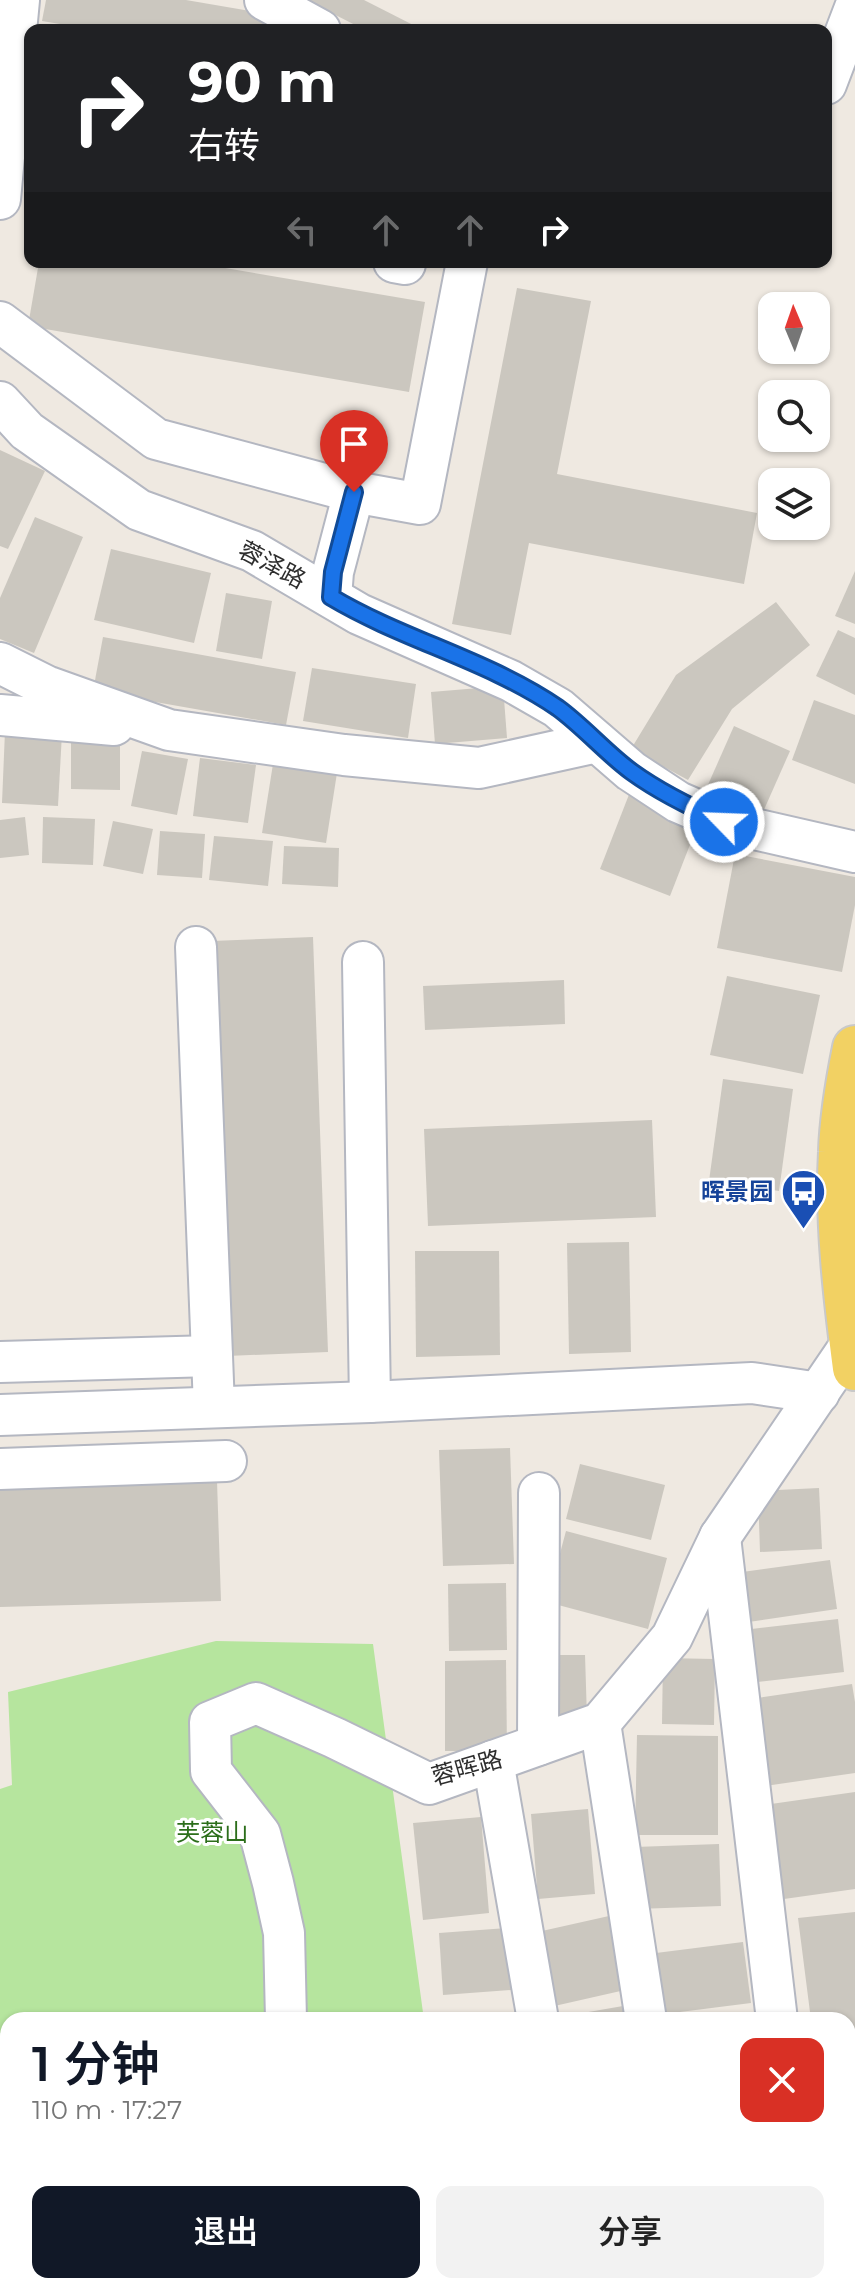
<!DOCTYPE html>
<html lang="zh">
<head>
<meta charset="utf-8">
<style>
  body { margin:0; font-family:Montserrat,"Noto Sans SC",sans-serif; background:#f2f2f2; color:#222; height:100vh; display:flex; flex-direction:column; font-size:30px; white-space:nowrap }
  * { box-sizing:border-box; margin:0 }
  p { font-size:26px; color:#767676 }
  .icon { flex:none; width:44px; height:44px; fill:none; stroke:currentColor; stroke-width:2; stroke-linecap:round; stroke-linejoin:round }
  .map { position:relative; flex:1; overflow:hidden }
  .drawer { position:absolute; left:0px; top:2012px; width:856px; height:282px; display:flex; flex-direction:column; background:#fff; border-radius:24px 24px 0 0; box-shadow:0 2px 6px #0004 }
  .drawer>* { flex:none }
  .guide { position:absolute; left:24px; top:24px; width:808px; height:244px; border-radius:16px; box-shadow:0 2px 6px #0004; background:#202124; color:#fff; overflow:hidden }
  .needle { width:52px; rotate:358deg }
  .fabs { position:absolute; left:758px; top:292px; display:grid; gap:16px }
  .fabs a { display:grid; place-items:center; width:72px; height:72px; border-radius:16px; background:#fff; box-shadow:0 2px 6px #0004; font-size:40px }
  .pin { position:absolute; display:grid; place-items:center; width:68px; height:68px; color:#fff; margin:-82px -34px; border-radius:50% 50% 50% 0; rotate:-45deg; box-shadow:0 0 8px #0007 }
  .pin .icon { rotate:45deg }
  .me { position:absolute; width:88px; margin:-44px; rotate:294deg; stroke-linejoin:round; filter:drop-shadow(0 0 6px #0008) }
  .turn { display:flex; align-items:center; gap:28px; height:168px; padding:0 32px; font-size:36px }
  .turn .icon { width:104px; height:104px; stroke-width:2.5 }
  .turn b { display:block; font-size:56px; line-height:68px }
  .lanes { display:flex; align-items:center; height:76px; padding:0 32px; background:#0003; justify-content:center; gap:40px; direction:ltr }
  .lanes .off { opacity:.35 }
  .round { display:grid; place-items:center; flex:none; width:84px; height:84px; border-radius:16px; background:#f2f2f2 }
  .overview { display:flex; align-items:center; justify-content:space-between; height:136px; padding:0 32px }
  h1 { font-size:48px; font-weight:600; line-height:60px; color:#111827 }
  .primary-button { display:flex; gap:16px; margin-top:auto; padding:16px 32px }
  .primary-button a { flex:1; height:92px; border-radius:16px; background:#111827; color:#fff; font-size:32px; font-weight:600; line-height:92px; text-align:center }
  .primary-button a+a { background:#f2f2f2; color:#222 }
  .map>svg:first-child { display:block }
  .green { fill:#b6e59e }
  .building { fill:#cbc7bf }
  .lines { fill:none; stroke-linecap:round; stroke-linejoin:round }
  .minor-casing { stroke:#b4b7c1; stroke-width:44 }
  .major-casing { stroke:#c9c9c9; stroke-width:48 }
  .minor { stroke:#fff; stroke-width:40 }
  .major { stroke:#f2d163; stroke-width:44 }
  .route-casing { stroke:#114b97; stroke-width:20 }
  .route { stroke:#1a73e8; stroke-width:14 }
  .labels { text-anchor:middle; stroke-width:6; stroke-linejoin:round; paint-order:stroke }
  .street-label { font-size:24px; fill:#2e2e2e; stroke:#fff }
  .transit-label { font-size:24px; font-weight:bold; fill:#164399; stroke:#fff; text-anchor:end }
  .park-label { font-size:24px; fill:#2c6e1b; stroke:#fff }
</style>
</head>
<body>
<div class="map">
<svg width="855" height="2293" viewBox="0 0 855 2293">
  <rect width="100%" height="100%" fill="#efe9e1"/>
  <polygon class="green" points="216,1641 373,1644 424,2020 8,2020 8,2286 460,2286 461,2293 0,2293 0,1789 12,1785 8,1692"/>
  <g class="building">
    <polygon points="46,0 186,0 280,16 278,30 96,30 42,21"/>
    <polygon points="306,0 364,0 423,30 365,30"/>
    <polygon points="39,262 190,262 425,302 409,392 28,326"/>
    <polygon points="517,288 591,301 557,474 757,513 744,584 529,543 511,635 452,624"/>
    <polygon points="0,450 45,471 8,549 0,546"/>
    <polygon points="35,517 83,537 34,653 0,639 0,598"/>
    <polygon points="111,549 211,573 194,643 94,620"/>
    <polygon points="855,571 855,624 835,616"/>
    <polygon points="226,593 272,601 262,659 216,651"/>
    <polygon points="776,602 810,645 732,709 688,780 631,749 676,675"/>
    <polygon points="838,630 855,638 855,695 816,676"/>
    <polygon points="103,637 296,672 286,725 93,691"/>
    <polygon points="312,668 416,684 408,738 303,721"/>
    <polygon points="503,686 507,738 435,744 431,692"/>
    <polygon points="814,700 855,715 855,784 792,760"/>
    <polygon points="734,726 790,751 763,812 707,787"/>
    <polygon points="5,731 62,733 58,806 2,803"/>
    <polygon points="71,734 120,735 120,790 71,789"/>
    <polygon points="142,751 188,759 177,815 131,806"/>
    <polygon points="200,758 256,765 248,823 193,816"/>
    <polygon points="273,764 337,773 326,843 262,833"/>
    <polygon points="630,792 700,819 670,896 600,869"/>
    <polygon points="25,817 29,855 0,858 0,820"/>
    <polygon points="43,817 95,819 93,865 42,863"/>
    <polygon points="113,821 153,829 143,874 103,866"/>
    <polygon points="160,831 205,834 202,878 157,875"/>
    <polygon points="214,836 273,841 268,886 209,880"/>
    <polygon points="284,846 339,848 338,887 282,884"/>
    <polygon points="735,854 855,877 855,905 842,972 717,948"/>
    <polygon points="313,937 328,1352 227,1356 212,941"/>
    <polygon points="727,976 820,995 803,1074 710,1055"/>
    <polygon points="564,980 565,1024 425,1030 423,986"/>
    <polygon points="723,1079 793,1089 779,1191 709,1181"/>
    <polygon points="652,1120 656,1217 428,1226 424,1129"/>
    <polygon points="629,1242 631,1352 569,1354 567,1243"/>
    <polygon points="415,1251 499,1251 500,1355 416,1357"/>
    <polygon points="510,1448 514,1564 443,1566 439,1450"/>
    <polygon points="580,1464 665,1485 651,1540 566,1519"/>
    <polygon points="217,1481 221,1601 0,1607 0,1487"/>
    <polygon points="819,1488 822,1549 760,1552 758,1491"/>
    <polygon points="566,1531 667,1558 648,1629 547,1602"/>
    <polygon points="830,1560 837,1609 742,1623 735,1573"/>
    <polygon points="506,1583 507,1650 449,1651 448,1584"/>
    <polygon points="838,1619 844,1672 749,1683 743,1630"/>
    <polygon points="546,1655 585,1655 587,1719 548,1720"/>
    <polygon points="663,1658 715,1659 714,1725 662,1724"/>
    <polygon points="506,1660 507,1751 445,1751 445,1661"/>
    <polygon points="852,1684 855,1702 855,1773 765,1786 751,1699"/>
    <polygon points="637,1735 718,1736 718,1835 635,1835"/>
    <polygon points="855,1792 855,1889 784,1899 771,1804"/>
    <polygon points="588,1809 595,1894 538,1899 531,1814"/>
    <polygon points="481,1817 489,1913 423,1920 413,1823"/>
    <polygon points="719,1844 721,1906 637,1909 635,1847"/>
    <polygon points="855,1912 855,2110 848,2111 848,2020 811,2020 798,1918"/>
    <polygon points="609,1916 625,1990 550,2007 533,1933"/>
    <polygon points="507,1928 511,1990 443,1995 439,1933"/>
    <polygon points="743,1942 751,2003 664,2014 656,1953"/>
    <polygon points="623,2006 625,2020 554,2020 554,2018"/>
    <polygon points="517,2013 517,2020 462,2020 462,2015"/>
    <polygon points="848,2136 855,2136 855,2293 829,2293 829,2286 848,2286"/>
    <polygon points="488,2286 581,2286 582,2293 488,2293"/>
    <polygon points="630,2286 672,2286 673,2293 603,2293 603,2289"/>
    <polygon points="700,2286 786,2286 787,2293 701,2293"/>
  </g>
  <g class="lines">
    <defs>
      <g id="minor">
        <polyline points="265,0 320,30"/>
        <polyline points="826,84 855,8"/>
        <polyline points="0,199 19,0"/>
        <polyline points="394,262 405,264"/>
        <polyline points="0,322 156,439 354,492 420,504 467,262"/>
        <polyline points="0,402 27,431 139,510 252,551 359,614 511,681 558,708 631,771 678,802 724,822 855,852"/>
        <polyline points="331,597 333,572 354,492"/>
        <polyline points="0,663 46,686 169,730 344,755 479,768 597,742"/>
        <polyline points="0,715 114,725"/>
        <polyline points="196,947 214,1407"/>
        <polyline points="363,962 370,1402"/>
        <polyline points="0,1362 212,1356"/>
        <polyline points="0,1415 370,1402 752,1383 819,1393"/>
        <polyline points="0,1469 226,1461"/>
        <polyline points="720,1537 777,2020"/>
        <polyline points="600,1723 646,2020"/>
        <polyline points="538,1745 539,1493"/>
        <polyline points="493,1761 538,2020"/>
        <polyline points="286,2020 284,1933 273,1883 260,1834 211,1771 210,1722 256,1703 335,1738 429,1784 600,1723 672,1637 720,1537 852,1343"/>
        <polyline points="808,2286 809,2293"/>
        <polyline points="216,2293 218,2286"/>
      </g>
      <path id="major" d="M855,1048C848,1083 842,1117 841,1152C837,1223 846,1298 855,1368"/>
    </defs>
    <use href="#minor" class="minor-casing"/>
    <use href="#major" class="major-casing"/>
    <use href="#minor" class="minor"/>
    <use href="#major" class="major"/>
  </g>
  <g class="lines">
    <defs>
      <path id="route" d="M354,492L333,572L331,597C403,640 488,660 558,708C584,727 606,753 632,772C661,793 692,808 724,822"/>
    </defs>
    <use href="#route" class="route-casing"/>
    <use href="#route" class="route"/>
  </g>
  <defs>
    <symbol id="bus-pin" viewBox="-11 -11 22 30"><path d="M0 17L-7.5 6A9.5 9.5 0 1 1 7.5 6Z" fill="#1a4fb4" stroke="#fff"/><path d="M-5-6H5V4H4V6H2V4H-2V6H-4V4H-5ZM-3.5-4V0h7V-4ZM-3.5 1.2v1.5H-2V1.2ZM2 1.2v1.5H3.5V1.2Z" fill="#fff"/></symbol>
  </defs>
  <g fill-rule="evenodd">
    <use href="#bus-pin" x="778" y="1166" width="51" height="69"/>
  </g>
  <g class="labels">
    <g class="street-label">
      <text transform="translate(272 565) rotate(28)" y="8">蓉泽路</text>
      <text transform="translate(467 1768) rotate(-16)" y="8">蓉晖路</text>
    </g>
    <g class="transit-label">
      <text x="773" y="1200">晖景园</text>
    </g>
    <g class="park-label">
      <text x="212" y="1841">芙蓉山</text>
    </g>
  </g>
</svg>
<div class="fabs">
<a><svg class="needle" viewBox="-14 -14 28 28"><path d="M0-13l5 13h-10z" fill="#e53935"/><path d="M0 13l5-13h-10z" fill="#767676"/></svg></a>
<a><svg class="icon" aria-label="search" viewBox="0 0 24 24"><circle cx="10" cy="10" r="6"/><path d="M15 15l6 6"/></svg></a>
<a><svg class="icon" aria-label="layers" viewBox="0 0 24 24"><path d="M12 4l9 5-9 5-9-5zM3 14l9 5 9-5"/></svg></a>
</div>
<div class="pin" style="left:354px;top:492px;background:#d93025"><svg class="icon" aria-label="arrive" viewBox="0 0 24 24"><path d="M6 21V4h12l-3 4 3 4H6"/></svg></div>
<svg class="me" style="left:724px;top:822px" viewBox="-20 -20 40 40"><circle r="17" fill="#1a73e8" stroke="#fff" stroke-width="3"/><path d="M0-11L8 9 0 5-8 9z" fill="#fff"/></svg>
<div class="guide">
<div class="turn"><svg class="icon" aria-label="right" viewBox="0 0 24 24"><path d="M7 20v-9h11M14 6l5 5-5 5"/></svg><div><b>90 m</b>右转</div></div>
<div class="lanes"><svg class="icon off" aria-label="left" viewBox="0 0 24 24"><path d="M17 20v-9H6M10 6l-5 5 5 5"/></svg><svg class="icon off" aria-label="ahead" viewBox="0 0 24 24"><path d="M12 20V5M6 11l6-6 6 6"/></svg><svg class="icon off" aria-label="ahead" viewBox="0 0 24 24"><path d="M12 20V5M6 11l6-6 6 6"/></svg><svg class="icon" aria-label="right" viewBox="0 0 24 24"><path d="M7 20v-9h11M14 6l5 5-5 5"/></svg></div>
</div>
<section class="drawer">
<div class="overview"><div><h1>1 分钟</h1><p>110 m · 17:27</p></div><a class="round" style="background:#d93025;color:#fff"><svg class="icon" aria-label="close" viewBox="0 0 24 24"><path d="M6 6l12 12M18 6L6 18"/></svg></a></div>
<div class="primary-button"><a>退出</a><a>分享</a></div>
</section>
</div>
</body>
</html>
